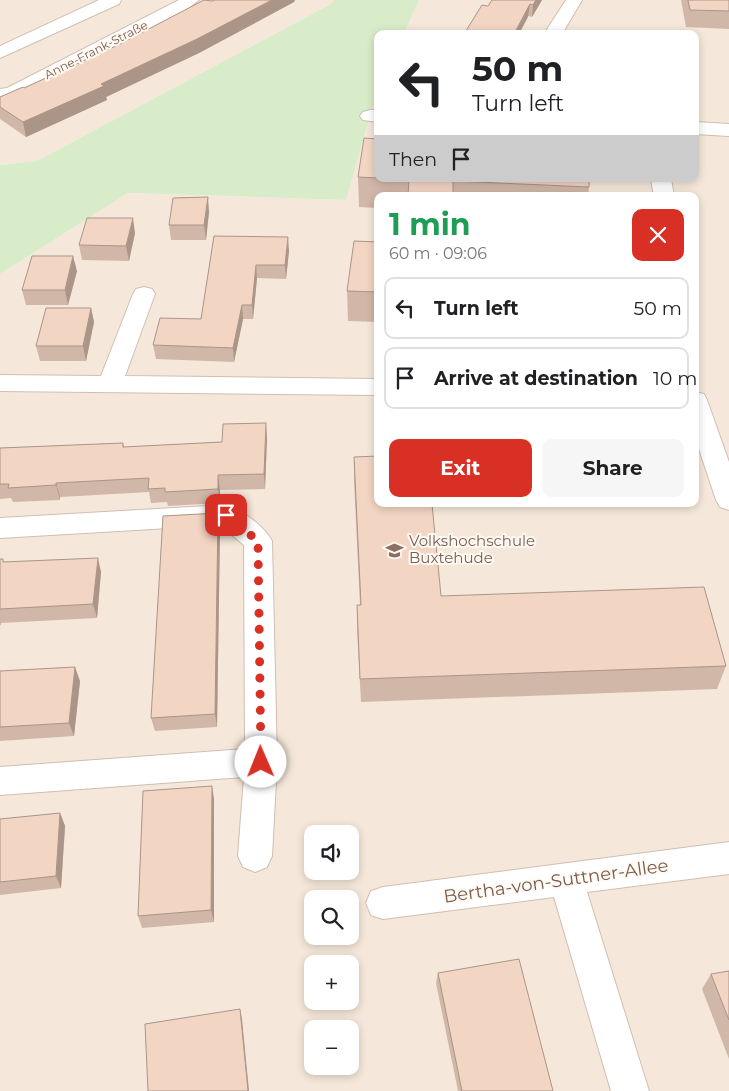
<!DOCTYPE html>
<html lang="en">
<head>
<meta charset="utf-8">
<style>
  body { margin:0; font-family:Montserrat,sans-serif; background:#f6f6f6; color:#202124; height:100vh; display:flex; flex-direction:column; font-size:19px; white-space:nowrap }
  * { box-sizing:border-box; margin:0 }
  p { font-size:16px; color:#757577 }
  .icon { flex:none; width:28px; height:28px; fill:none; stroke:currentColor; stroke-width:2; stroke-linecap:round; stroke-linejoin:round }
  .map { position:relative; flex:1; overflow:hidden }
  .side { position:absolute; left:374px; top:192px; width:325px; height:315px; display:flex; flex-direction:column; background:#fff; border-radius:10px; box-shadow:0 2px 8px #0003 }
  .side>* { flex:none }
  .guide { position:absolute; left:374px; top:30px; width:325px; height:152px; border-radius:10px; box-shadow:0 2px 8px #0003; background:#fff; color:#202124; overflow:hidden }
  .fabs { position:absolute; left:304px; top:825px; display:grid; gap:10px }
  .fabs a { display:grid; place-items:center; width:55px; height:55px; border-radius:10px; background:#fff; box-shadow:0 2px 8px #0003; font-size:25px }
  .pin { position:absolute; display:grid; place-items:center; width:42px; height:42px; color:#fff; margin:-21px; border-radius:10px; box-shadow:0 2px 8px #0006 }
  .me { position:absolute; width:55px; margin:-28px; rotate:359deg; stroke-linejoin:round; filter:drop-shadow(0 0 4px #0008) }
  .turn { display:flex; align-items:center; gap:18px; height:105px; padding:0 15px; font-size:22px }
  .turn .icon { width:65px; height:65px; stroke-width:2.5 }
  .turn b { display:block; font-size:35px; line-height:42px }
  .then { display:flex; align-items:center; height:48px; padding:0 15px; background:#0003; gap:10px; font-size:19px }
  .round { display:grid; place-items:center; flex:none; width:52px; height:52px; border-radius:10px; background:#f6f6f6 }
  .head { display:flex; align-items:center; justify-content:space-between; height:85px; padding:0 15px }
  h1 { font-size:30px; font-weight:700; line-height:38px; color:#1e9e55 }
  .button { display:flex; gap:10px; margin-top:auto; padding:10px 15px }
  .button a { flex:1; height:58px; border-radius:10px; background:#d93025; color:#fff; font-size:20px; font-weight:700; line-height:58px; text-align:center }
  .button a+a { background:#f6f6f6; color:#202124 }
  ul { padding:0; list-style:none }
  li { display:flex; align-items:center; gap:15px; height:62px; margin:0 10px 8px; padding:0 5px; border:2px solid #e0e0e0; border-radius:10px }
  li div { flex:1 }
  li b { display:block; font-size:19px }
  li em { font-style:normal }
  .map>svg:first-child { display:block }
  .residential { fill:#f5e8da; fill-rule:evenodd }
  .green { fill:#d8ecc9 }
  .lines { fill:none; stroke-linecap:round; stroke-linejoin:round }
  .minor-casing { stroke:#d1beb0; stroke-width:2 }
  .minor { fill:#fff; fill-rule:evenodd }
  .wall { fill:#d1b7a8 }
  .shaded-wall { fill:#aa9588 }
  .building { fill:#f3d5c3; stroke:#aa9588 }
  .route { stroke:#d93025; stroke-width:9; stroke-dasharray:0 16.2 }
  .labels { text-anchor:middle; stroke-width:4; stroke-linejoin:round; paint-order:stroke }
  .far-street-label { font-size:12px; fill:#7a5c4d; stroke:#fffaf3 }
  .education-label { font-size:15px; fill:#785e54; stroke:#fffaf3; text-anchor:start }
  .near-street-label { font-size:18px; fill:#7a5c4d; stroke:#fffaf3 }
</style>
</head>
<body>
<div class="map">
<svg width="729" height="1091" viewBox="0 0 729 1091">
  <rect width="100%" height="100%" fill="#fdf6ec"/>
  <g class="residential">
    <polygon points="0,0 333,0 331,4 37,161 0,165"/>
    <path d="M419,0H729V1091H0V274L128,193L345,200L370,116L377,97L378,179H695V34H404ZM378,196H695V504H378ZM312,834H350V871H312ZM312,899H350V936H312ZM312,964H350V1001H312ZM312,1029H350V1066H312Z"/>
  </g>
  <polygon class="green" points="333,0 419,0 404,34 378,34 377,97 370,116 346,200 128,193 0,274 0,165 37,161 331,4"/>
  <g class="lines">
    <defs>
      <g id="minor">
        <polygon points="99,0 121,0 119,4 0,58 0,46"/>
        <polygon points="179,0 199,0 178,16 19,97 0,101 0,89 7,88"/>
        <polygon points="566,0 582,0 562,34 544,34"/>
        <polygon points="370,110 378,110 378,122 363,120 360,116 363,112"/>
        <polygon points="695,122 729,124 729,136 695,134"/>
        <polygon points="651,179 671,179 674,196 654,196"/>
        <polygon points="144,287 152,289 155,294 125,376 378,379 378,395 0,391 0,375 101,376 133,294 136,289"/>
        <polygon points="695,392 704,394 707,400 729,462 729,510 720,507 716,500 695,437"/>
        <path d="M226,505C242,510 264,526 272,541L277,762L272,856L267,867L255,872L243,867L238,856L244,777L0,795V767L245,749L244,545L220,525L0,538V518Z"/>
        <polygon points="729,842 729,874 587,892 649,1091 611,1091 554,897 383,919 371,915 366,903 371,891 383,887"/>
      </g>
    </defs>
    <use href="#minor" class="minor-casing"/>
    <use href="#minor" class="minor"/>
  </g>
  <g class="wall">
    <polygon points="214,0 295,0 294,2 199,53 106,97 107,100 26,137 0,119 0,97 24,88"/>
    <polygon points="542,0 532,17 488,6"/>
    <polygon points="681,0 729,0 729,29 686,27"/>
    <polygon points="378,139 378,179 589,179 589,187 588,196 378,196 378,208 359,207 358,177"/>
    <polygon points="209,212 206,240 171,240 169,225"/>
    <polygon points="135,233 129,261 82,260 79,245"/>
    <polygon points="214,236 289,251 286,279 257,278 253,319 243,319 234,362 156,359 153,345 201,319"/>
    <polygon points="378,242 378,322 348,321 347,291"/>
    <polygon points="77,271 68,305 26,305 22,290"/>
    <polygon points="91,308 94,322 86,361 40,361 36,346"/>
    <polygon points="267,438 265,489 220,490 220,503 168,506 167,502 151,503 149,492 60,497 60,500 13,502 11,498 0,499 0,448 123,443 124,447 222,442"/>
    <polygon points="354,457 441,596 726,666 717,689 361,702 357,629 357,605 360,605 354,482"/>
    <polygon points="218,513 220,528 217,727 155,731 151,718"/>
    <polygon points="0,559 5,562 101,572 97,618 1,623 1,625 0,625"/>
    <polygon points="0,671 80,681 74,736 0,741"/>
    <polygon points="214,799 214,922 142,928 138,916"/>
    <polygon points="60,813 65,826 61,888 0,895 0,819"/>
    <polygon points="729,971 729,1059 702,989 711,974"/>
    <polygon points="438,973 553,1091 458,1091 436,983"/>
  </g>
  <g class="shaded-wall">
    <polygon points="272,0 295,0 294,2 199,53 106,97 107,100 26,137 23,122"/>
    <polygon points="536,0 542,0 532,17 533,5"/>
    <polygon points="530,4 528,17 519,34 514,34"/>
    <polygon points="208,197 209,212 206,240 204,225"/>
    <polygon points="133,218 135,233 129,261 126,246"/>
    <polygon points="288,237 289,251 286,279 285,265"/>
    <polygon points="73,256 77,271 68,305 65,290"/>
    <polygon points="256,265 257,278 253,319 252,305"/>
    <polygon points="242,305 243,319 234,362 233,348"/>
    <polygon points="91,308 94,322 86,361 83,346"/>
    <polygon points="266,423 267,438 265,489 264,474"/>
    <polygon points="218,475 220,490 220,503 218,489"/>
    <polygon points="56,483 60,497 60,500 56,485"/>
    <polygon points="218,513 220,528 217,727 215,714"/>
    <polygon points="98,558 101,572 97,618 93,604"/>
    <polygon points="75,667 80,681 74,736 69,723"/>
    <polygon points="212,786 214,799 214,922 211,910"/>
    <polygon points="60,813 65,826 61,888 56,876"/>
    <polygon points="240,1009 242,1019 249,1091 248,1091"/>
  </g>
  <g class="building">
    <polygon points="204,0 212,1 214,0 272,0 197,39 101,84 104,86 23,122 0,107 0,97 23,87 24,88 118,45"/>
    <polygon points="492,0 536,0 533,5 530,4 514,34 464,34 482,5 488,6"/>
    <polygon points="688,0 729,0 729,11 690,10"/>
    <polygon points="364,138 378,139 378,178 358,177"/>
    <polygon points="400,179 589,179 589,187 453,181 453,196 408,196 409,179"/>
    <polygon points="208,197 204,225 169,225 173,198"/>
    <polygon points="87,218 133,218 126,246 79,245"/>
    <polygon points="214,236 288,237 285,265 256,265 252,305 242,305 233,348 153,345 160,318 201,319"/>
    <polygon points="354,241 378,242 378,292 347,291"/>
    <polygon points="32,256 73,256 65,290 22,290"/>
    <polygon points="46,308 91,308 83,346 36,346"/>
    <polygon points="266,423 264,474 218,475 218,489 165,492 165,488 148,489 149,478 56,483 56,485 8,488 9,484 0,484 0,448 123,443 123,447 222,442 223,424"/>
    <polygon points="378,456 378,504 432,504 441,596 704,587 726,666 360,679 357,605 361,605 354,457"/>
    <polygon points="218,513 215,714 151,718 163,516"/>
    <polygon points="98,558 93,604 0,609 0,559 3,559 3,562"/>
    <polygon points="75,667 69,723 0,727 0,671"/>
    <polygon points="212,786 211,910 138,916 143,791"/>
    <polygon points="60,813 56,876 0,882 0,819"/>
    <polygon points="519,959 553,1091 462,1091 438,973"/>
    <polygon points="729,971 729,1020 711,974"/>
    <polygon points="240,1009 248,1091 148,1091 145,1024"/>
  </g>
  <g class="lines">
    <polyline class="route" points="226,515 258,541 261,762"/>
  </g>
  <defs>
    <symbol id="university-bare" viewBox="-9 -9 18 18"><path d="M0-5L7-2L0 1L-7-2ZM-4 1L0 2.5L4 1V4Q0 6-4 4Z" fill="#8d6e63" stroke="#fffaf3" stroke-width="2.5" paint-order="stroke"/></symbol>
  </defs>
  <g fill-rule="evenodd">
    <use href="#university-bare" x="382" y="538" width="25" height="25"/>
  </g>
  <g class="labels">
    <g class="far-street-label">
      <text transform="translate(96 50) rotate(-27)" y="4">Anne-Frank-Straße</text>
    </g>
    <g class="education-label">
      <text x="409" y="546">Volkshochschule<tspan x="409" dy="17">Buxtehude</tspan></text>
    </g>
    <g class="near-street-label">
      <text transform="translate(556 881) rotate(-8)" y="6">Bertha-von-Suttner-Allee</text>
    </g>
  </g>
</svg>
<div class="fabs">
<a><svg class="icon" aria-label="sound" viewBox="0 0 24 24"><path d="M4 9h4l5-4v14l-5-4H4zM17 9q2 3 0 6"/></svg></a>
<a><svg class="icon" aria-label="search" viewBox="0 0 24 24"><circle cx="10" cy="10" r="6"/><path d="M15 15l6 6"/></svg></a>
<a>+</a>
<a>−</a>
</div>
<div class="pin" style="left:226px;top:515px;background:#d93025"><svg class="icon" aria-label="arrive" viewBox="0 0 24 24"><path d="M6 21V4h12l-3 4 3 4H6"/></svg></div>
<svg class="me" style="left:261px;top:762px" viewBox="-20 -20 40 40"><circle r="19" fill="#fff"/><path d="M0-13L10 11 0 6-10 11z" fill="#d93025"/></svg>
<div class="guide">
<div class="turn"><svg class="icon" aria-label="left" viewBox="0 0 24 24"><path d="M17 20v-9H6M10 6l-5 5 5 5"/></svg><div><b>50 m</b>Turn left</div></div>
<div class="then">Then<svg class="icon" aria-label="arrive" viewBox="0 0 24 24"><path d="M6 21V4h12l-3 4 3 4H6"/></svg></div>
</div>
<section class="side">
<div class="head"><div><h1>1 min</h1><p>60 m · 09:06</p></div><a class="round" style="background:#d93025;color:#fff"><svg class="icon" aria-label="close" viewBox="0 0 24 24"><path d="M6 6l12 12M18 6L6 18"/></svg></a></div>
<ul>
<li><svg class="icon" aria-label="left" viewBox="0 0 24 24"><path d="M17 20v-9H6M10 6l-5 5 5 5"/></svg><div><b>Turn left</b></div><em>50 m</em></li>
<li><svg class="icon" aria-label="arrive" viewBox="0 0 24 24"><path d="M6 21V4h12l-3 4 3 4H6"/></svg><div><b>Arrive at destination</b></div><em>10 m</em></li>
</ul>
<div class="button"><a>Exit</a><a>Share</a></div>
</section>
</div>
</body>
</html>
